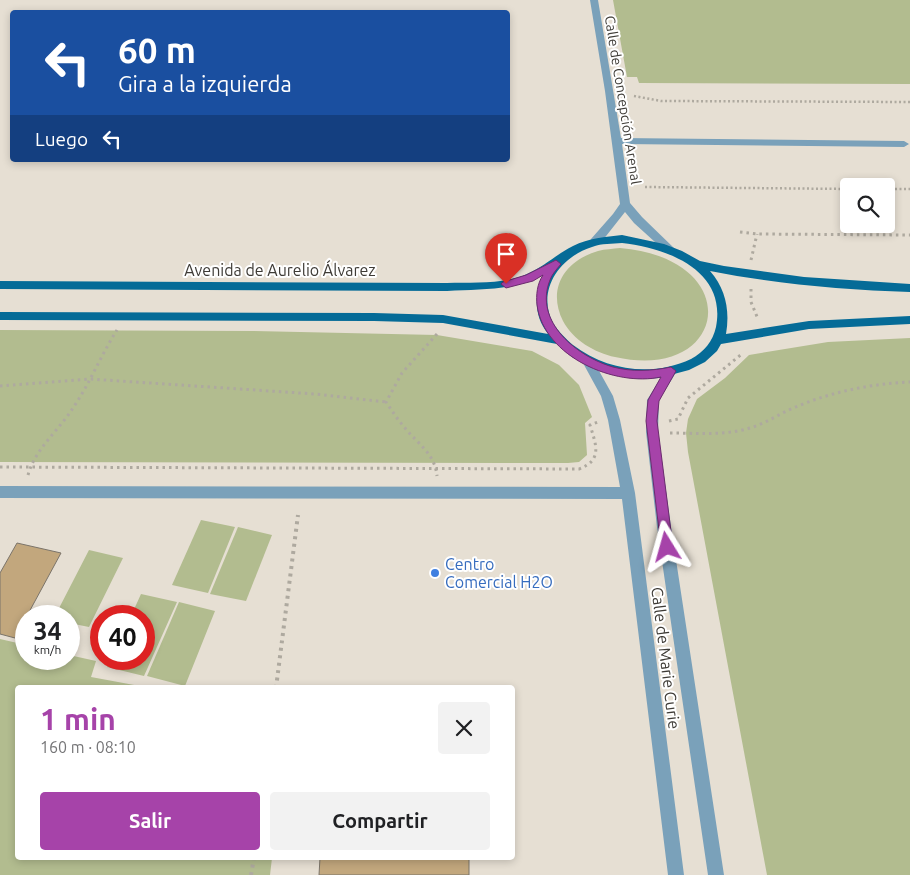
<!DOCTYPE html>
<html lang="es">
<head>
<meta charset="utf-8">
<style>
  body { margin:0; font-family:Ubuntu,sans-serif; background:#f2f2f2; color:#202124; height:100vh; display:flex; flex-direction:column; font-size:19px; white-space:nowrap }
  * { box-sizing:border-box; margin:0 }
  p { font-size:16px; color:#757577 }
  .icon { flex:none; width:28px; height:28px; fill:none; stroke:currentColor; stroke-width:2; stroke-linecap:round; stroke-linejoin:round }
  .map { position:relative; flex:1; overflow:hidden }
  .drawer { position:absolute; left:15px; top:685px; width:500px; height:175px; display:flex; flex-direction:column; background:#fff; border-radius:5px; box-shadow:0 2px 8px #0003 }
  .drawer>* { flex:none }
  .banner { position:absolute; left:10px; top:10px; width:500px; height:152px; border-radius:5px; box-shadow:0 2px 8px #0003; background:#1a4fa0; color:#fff; overflow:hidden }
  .controls { position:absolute; left:840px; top:178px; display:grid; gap:10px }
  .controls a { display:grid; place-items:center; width:55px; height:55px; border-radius:5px; background:#fff; box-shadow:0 2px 8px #0003; font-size:25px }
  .speed { position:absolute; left:15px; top:605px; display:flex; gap:10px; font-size:25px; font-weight:700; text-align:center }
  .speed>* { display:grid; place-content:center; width:65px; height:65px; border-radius:50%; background:#fff; box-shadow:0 2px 8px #0003; line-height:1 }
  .speed small { font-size:12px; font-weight:400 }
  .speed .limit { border:8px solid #d22; background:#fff; color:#111 }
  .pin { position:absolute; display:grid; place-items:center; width:42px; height:42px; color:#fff; margin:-51px -21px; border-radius:50% 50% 50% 0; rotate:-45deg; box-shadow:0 0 5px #0007 }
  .pin .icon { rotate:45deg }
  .me { position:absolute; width:55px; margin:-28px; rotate:352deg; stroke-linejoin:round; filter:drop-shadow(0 0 4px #0008) }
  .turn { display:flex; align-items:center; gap:18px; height:105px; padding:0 25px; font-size:22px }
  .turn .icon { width:65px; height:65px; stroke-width:2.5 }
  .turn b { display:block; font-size:35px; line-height:42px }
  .then { display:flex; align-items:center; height:48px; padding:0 25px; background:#0003; gap:10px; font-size:19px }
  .round { display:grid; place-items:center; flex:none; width:52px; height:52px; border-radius:5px; background:#f2f2f2 }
  .headline { display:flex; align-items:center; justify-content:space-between; height:85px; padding:0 25px }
  h1 { font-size:30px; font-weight:700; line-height:38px; color:#a643a9 }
  .cta { display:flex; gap:10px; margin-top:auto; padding:10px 25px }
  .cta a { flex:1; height:58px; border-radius:5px; background:#a643a9; color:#fff; font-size:20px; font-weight:700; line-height:58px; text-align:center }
  .cta a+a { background:#f2f2f2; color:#202124 }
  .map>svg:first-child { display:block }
  .green { fill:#b2bc8f }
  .building { fill:#c2a77d; stroke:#7b746a }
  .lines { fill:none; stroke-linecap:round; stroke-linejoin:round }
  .path-far2 { stroke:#aea99f; stroke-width:2.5; stroke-dasharray:2 2.5; stroke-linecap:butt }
  .path-far1 { stroke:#aea99f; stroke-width:3; stroke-dasharray:2.5 4; stroke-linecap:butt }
  .path { stroke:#aea99f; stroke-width:4; stroke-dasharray:3 4.5; stroke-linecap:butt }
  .minor { fill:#7aa1ba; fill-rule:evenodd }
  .major { fill:#056b97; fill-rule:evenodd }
  .route { fill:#a643a9; stroke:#6c2c6e }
  .shop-dot { fill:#3f7fe0; stroke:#fff; stroke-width:2 }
  .labels { text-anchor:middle; stroke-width:4; stroke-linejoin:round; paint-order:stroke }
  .far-street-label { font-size:14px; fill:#3e3b36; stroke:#fff }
  .street-label { font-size:16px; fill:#3e3b36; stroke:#fff }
  .shop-label { font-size:16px; fill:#366cbe; stroke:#fff; text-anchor:start }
</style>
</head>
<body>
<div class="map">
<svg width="910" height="875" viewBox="0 0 910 875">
  <rect width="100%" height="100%" fill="#e6dfd3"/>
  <g class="green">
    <polygon points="613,0 910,0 910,84 639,83 637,77 627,77"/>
    <path d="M620,248C748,259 728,383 615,357C595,353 573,340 563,321C547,289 564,261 598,251C605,249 613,249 620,248Z"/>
    <polygon points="0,330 252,331 437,335 532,351 559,365 579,385 592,417 585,423 587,455 579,462 568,463 0,462"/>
    <polygon points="910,338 910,875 767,875 688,452 686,433 688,419 697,399 725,378 749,355 828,342"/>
    <polygon points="201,520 235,527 208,593 172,585"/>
    <polygon points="238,527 272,535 246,601 210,594"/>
    <polygon points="89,550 123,558 89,627 69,623 69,616 55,616"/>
    <polygon points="141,594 177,602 144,676 107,667 111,659 144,659 144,616 131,616"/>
    <polygon points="179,602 215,611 185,686 147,676"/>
    <polygon points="0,639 26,645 26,659 69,659 69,655 96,661 91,677 145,687 18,688 18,858 272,858 270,875 0,875"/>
  </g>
  <g class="building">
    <polygon points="17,543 61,553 15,638 0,634 0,573"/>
    <polygon points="320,858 469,858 469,875 319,875"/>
  </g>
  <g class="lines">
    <g class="path-far2">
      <polyline points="634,96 661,101 910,102"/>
      <polyline points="645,187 849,189"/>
      <polyline points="886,189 910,189"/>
    </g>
    <g class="path-far1">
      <polyline points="740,232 757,234 910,235"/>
      <polyline points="751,260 757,234"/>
      <polyline points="751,289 751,302 758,319"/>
      <path d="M437,334L402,373L386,402C392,411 398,420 405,428C418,444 435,454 437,476"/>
      <polyline points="0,386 90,379 315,394 386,402"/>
      <polyline points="669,421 678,419 688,398 743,353"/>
      <path d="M670,433C697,433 724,436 750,428C767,423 782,412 798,406C835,391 871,384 910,382"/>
      <path d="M0,467L579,469C603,460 596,445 590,425L598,422"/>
      <path d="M28,475C35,449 59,430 73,408C90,383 101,355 117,330"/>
    </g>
    <g class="path">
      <polyline points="276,688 298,515"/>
      <polyline points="251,875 254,858"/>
    </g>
    <g class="minor">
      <polygon points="590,0 598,0 621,138 904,141 909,144 904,147 622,144 630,203 642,217 675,249 674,252 666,252 634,223 625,212 599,245 591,245 590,242 591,239 613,214 620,204 605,91"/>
      <polygon points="589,358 593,360 613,396 620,420 635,493 684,875 668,875 622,499 0,498 0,486 620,487 608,420 601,396 583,363 585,360"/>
      <polygon points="671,366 675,368 677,371 659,400 658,432 671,527 724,875 708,875 657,527 646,432 647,400 667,368"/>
    </g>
    <path class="major" d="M622,235L664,244L682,251L700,261L724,266L804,277L910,284V292C843,290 776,284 710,271C726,289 730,311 726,334L809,321L910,316V324L809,329L721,344L717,351L705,362L689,370L659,378L640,379L614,375L591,367L572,357L557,344L443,323L374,321L0,320V312L374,313L443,315L548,334C534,316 534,296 543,275C513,291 480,289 447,291L0,289V281L447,283C473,282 503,285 527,274C545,266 557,254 573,246C589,238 605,237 622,235ZM622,243C667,248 727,270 716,327C713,341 704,352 691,359C653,377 607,371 573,345C566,339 558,331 553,323C536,290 560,257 592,247C602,243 612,244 622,243Z"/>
  </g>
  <path class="route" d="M556,260L561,264C557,269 552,274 550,280C533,322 578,357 613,367C632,372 652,371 671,367L676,371L659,401L657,421L673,547L671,551L667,553L662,551L661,547L646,421L648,400L661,377C615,387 544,357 537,305C536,295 537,284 543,275L533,281L506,288L501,284L503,282L526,275Z"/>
  <circle class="shop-dot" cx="435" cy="573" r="5"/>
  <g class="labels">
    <g class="far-street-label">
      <text transform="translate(623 100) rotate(81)" y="5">Calle de Concepción Arenal</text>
    </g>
    <g class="street-label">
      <text x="280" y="276">Avenida de Aurelio Álvarez</text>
      <text transform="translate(666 658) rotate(83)" y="6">Calle de Marie Curie</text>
    </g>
    <g class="shop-label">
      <text x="445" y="570">Centro<tspan x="445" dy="18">Comercial H2O</tspan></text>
    </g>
  </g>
</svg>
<div class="controls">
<a><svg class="icon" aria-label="search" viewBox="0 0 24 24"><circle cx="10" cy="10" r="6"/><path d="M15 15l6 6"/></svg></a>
</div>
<div class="speed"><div>34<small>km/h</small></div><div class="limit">40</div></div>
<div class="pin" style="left:506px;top:284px;background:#d93025"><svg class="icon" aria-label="arrive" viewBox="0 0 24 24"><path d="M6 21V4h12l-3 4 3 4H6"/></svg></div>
<svg class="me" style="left:667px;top:547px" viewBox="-20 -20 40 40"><path d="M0-17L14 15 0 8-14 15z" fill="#a643a9" stroke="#fff" stroke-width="4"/></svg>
<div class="banner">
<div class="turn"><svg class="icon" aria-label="left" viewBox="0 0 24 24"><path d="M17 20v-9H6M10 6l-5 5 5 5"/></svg><div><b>60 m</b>Gira a la izquierda</div></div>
<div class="then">Luego<svg class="icon" aria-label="left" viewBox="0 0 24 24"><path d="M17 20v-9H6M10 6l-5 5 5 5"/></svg></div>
</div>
<section class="drawer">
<div class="headline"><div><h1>1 min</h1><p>160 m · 08:10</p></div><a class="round"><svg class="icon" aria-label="close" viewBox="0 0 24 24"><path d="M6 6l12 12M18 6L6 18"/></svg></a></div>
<div class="cta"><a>Salir</a><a>Compartir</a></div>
</section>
</div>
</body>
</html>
